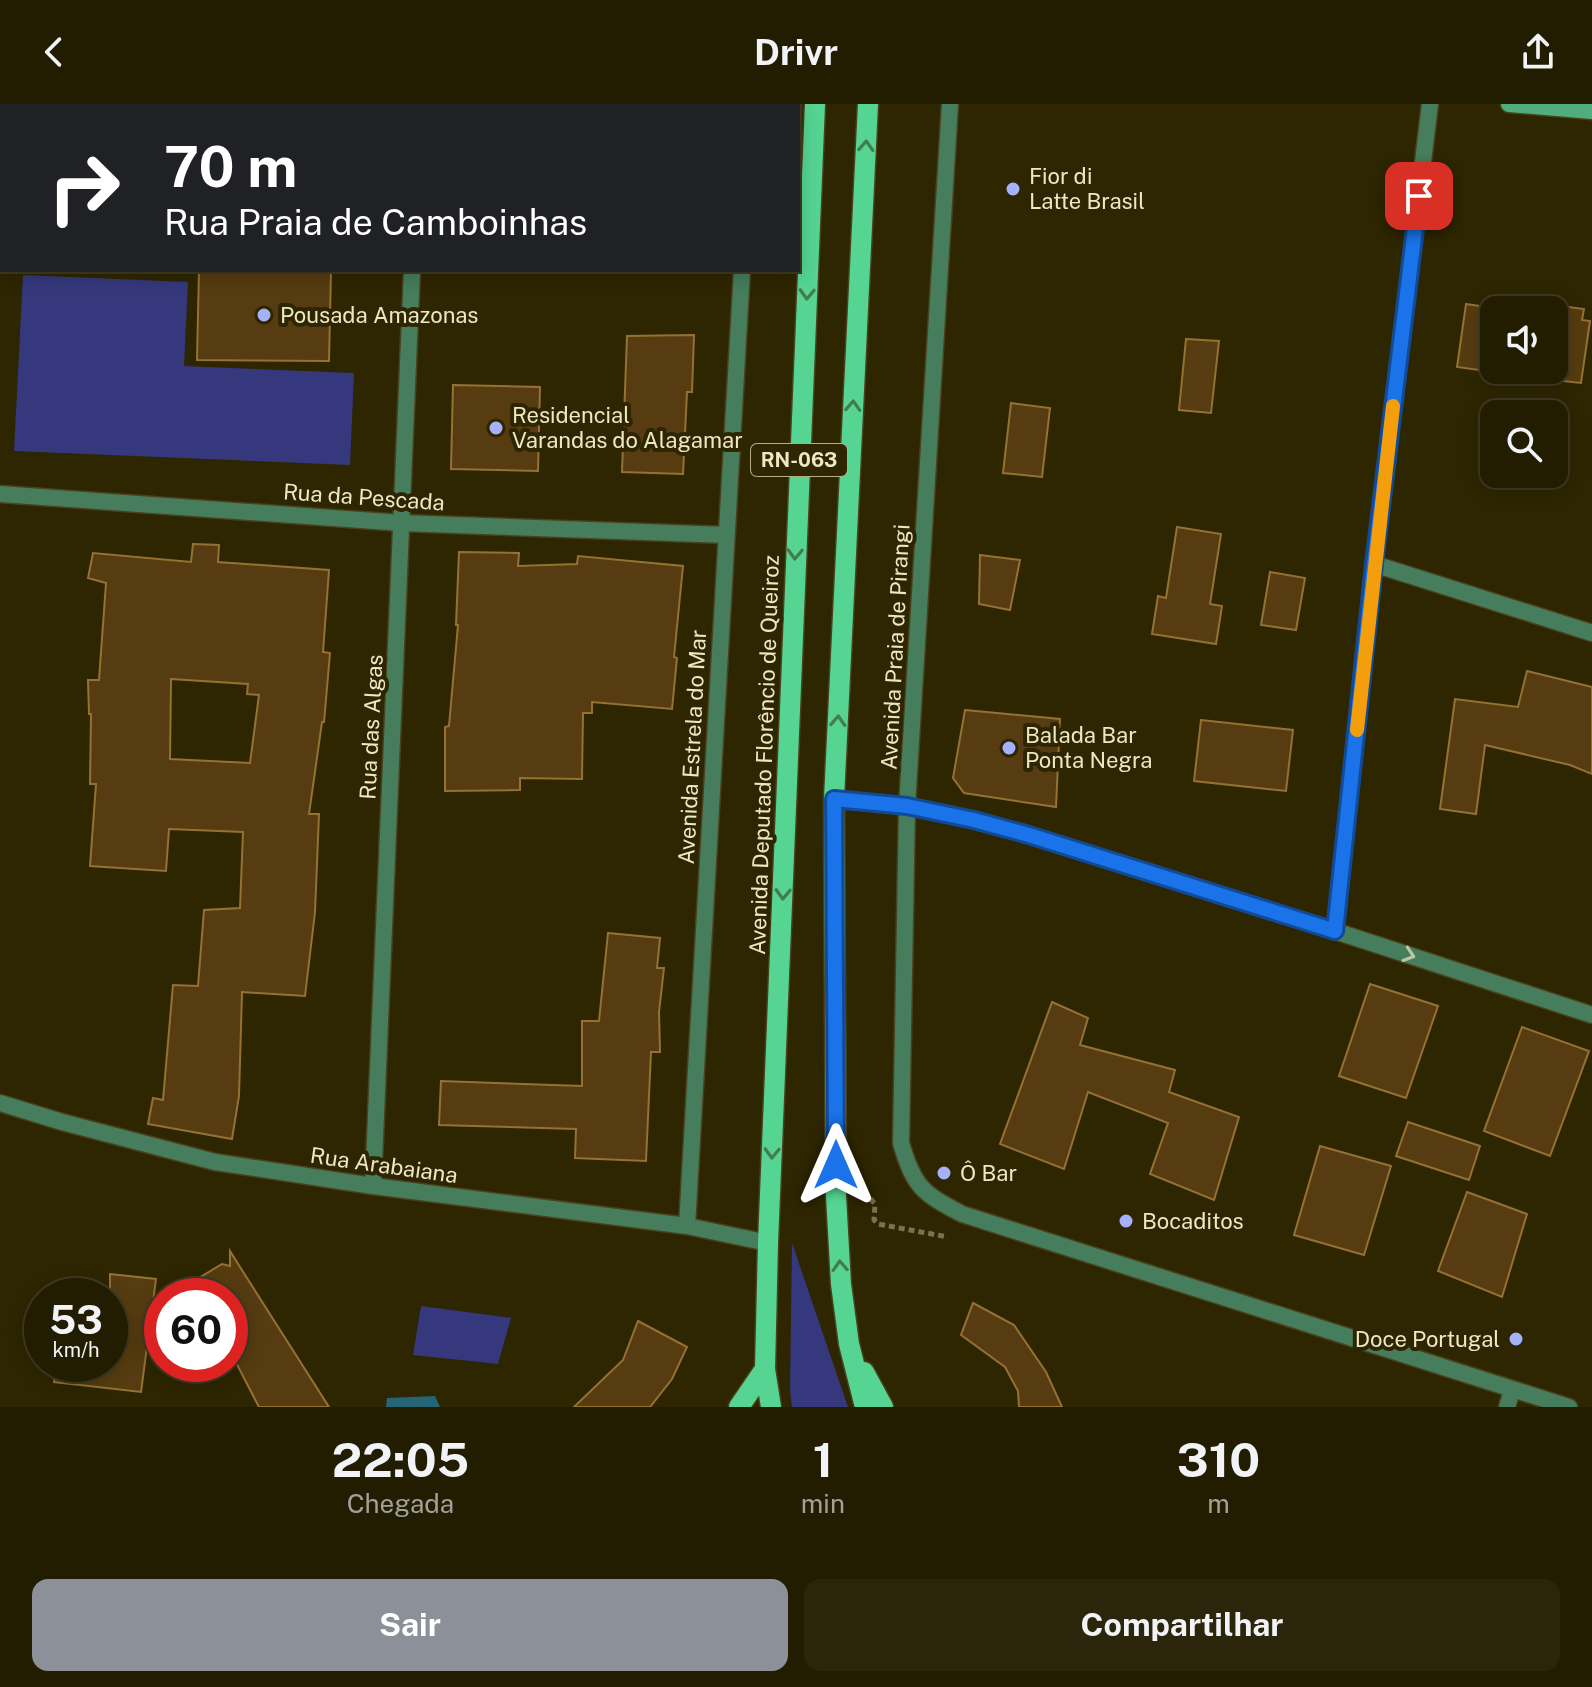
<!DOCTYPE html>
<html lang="pt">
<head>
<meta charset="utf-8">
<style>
  body { margin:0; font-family:"Public Sans",sans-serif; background:#2a250b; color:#f1f3f6; height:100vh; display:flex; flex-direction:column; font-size:30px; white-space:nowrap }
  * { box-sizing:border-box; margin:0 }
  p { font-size:26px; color:#a2a199 }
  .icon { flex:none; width:44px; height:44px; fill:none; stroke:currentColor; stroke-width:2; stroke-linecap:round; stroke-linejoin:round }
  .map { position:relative; height:1303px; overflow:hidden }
  .details { display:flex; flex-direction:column; background:#221c01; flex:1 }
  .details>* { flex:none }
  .hud { position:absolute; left:0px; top:0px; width:800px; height:168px; box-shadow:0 4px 20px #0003,0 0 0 2px #3f3a23; background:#202124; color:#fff; overflow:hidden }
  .tools { position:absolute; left:1480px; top:192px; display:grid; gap:16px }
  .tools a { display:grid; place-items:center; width:88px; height:88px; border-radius:16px; background:#221c01; box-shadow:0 4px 20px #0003,0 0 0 2px #3f3a23; font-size:40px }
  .speed { position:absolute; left:24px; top:1174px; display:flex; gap:16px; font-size:40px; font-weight:700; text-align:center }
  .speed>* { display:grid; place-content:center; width:104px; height:104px; border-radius:50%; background:#221c01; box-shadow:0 4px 20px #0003,0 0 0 2px #3f3a23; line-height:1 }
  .speed small { font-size:20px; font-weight:400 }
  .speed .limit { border:12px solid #d22; background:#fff; color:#111 }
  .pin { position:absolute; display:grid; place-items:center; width:68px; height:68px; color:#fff; margin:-34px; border-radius:16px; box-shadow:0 4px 12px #0006 }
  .me { position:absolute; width:88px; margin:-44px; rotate:0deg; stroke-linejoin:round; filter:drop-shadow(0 0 6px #0008) }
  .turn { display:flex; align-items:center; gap:28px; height:168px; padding:0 32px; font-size:36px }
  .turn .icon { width:104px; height:104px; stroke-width:2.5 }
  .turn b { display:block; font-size:56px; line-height:68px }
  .eta { display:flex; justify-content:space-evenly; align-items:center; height:136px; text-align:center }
  .eta b { font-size:48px; font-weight:700; line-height:56px }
  .button { display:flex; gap:16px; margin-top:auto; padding:16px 32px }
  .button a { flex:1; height:92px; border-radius:16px; background:#8c9099; color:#fff; font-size:32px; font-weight:700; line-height:92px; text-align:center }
  .button a+a { background:#2a250b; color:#f1f3f6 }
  header { display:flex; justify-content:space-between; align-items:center; height:104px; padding:0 32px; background:#221c01; font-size:36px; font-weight:700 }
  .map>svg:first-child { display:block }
  .green { fill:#35387c }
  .water { fill:#256575 }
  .building { fill:#563c10; stroke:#967134; stroke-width:2; fill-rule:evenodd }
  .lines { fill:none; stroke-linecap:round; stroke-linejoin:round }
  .minor-casing { stroke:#49411c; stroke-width:19 }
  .secondary-casing { stroke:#49411c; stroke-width:19 }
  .primary-casing { stroke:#49411c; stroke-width:23 }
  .path { stroke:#79724e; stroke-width:5; stroke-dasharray:6 4; stroke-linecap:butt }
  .minor { stroke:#457d5d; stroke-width:16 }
  .secondary { stroke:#4fae7b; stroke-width:16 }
  .primary { stroke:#55d492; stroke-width:20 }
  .oneway { stroke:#427d4a }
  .oneway2 { stroke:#bbc7a6 }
  .route-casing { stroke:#114b97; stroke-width:20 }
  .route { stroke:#1a73e8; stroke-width:14 }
  .slow { stroke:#f59e0b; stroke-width:14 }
  .poi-dot { fill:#a6b1fc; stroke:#2e2601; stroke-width:3 }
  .labels { text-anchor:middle; stroke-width:8; stroke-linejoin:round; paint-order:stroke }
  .shield { fill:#2e2601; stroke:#b4ad8a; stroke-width:2 }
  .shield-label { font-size:20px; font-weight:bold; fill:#eee7c5 }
  .poi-label { font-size:22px; fill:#eee7c5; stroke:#2e2601; text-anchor:start }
  .street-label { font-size:22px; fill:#eee7c5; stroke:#2e2601 }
</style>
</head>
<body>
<header><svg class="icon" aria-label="back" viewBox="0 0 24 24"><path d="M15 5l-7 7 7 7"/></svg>Drivr<svg class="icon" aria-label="share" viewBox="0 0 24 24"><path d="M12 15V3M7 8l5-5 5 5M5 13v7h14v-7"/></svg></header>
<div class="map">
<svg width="1592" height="1303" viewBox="0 0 1592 1303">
  <rect width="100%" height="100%" fill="#2e2601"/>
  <g class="green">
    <polygon points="23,171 188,178 184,262 354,269 350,361 14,347"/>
    <polygon points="792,1139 848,1303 792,1303 790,1287"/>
    <polygon points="421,1202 511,1214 498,1260 413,1251"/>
  </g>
  <polygon class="water" points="435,1292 440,1303 386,1303 387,1294"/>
  <g class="building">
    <polygon points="199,166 331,166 329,257 197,256"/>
    <polygon points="1466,200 1494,204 1494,268 1457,263"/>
    <polygon points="1554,201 1584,205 1582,216 1590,217 1581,279 1554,276"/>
    <polygon points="694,231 692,288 687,288 683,370 622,368 627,232"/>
    <polygon points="1186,235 1219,237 1211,309 1179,306"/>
    <polygon points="453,281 540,283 538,367 451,365"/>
    <polygon points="1011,299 1050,304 1042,373 1003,369"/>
    <polygon points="1177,423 1221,430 1210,500 1222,502 1216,540 1152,530 1158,492 1166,494"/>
    <path d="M193,440L219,441L218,458L329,466L323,548L330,549L324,618H322L309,710H319L315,808L305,892L242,888L239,992L232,1035L148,1020L153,994L163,996L173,881L198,882L204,806L240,804L243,728L169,725L166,767L90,762L96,680H90L91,610H89L88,576H99L106,479L88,474L93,449L191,458ZM171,575L248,580L247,590L259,591L250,659L170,655Z"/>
    <polygon points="459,448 519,449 518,462 577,460 578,452 683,462 674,553 677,554 672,605 592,598 592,609 583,609 582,675 520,674 520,686 445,687 445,623 449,622 458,521 456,521"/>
    <polygon points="980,451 1020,456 1010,506 979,500"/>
    <polygon points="1270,468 1305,474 1296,526 1261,521"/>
    <polygon points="1527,567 1592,583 1592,670 1570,661 1485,641 1476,710 1440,705 1455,595 1518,603"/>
    <polygon points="965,606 1060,615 1056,703 964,689 953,674"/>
    <polygon points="1201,616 1293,626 1286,687 1194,677"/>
    <polygon points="608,829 660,834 657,864 664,864 659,908 660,948 651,948 646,1057 575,1054 576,1025 439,1021 441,977 582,982 582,917 599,917"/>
    <polygon points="1370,880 1438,902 1406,994 1339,972"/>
    <polygon points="1052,898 1088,914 1080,941 1175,966 1169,988 1239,1013 1214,1096 1150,1070 1168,1019 1088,988 1064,1065 1000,1040"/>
    <polygon points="1522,923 1589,947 1550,1052 1484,1027"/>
    <polygon points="1408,1018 1480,1042 1469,1076 1396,1052"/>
    <polygon points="1320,1042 1391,1062 1364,1151 1294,1131"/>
    <polygon points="1467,1088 1527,1110 1502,1193 1438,1167"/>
    <polygon points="230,1147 240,1163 329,1303 259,1303 230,1247 230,1192 169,1192 222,1160 230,1162"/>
    <polygon points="110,1170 156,1175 141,1288 54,1278 56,1260 110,1260"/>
    <polygon points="973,1199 1014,1221 1046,1268 1062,1303 1019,1303 1018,1287 1005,1263 961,1231"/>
    <polygon points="638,1217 687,1243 672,1275 650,1303 574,1303 623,1256"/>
  </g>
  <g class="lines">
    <defs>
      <g id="minor">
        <path d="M950,0L907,702L901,1039C914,1083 922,1089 962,1110L1569,1303"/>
        <polyline points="418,2 418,0"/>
        <polyline points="751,2 751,0"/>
        <polyline points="0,14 1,0"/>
        <polyline points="0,390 402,419 726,431"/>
        <polyline points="1374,460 1592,529"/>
        <polyline points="834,695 907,702 974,716 1029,731 1335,827 1592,911"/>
        <polyline points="1335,827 1374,460 1430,0"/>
        <polyline points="0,999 62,1018 215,1058 373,1082 687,1122 768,1139"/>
        <polyline points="373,1082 412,166"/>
        <polyline points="687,1122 742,166"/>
        <polyline points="1507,1303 1512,1286"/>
      </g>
      <polyline id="secondary" points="1509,0 1592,7"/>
      <g id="primary">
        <polyline points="864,1268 883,1303"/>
        <polyline points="739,1303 765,1265"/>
        <polyline points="771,1303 765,1265 768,1139 815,0"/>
        <polyline points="865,1303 849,1240 841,1180 836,1092 834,695 868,0"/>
      </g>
    </defs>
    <use href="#minor" class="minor-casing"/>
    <use href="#secondary" class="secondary-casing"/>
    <use href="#primary" class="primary-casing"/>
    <polyline class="path" points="861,1093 869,1093 875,1100 874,1116 878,1120 948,1133"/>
    <use href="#minor" class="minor"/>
    <use href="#secondary" class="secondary"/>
    <use href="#primary" class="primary"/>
  </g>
  <defs><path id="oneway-chevron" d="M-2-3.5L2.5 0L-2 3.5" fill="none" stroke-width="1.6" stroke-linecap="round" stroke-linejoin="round" transform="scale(2)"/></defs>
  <g class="oneway">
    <use href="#oneway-chevron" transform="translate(866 42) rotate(-87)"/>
    <use href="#oneway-chevron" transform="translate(807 190) rotate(92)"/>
    <use href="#oneway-chevron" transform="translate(853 302) rotate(-87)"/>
    <use href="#oneway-chevron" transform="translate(795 450) rotate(92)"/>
    <use href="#oneway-chevron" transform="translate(838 617) rotate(-87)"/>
    <use href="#oneway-chevron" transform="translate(783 790) rotate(92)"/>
    <use href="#oneway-chevron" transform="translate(772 1049) rotate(92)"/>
    <use href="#oneway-chevron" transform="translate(840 1162) rotate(-93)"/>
  </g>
  <use class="oneway2" href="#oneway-chevron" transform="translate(1409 851) rotate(18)"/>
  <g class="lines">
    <defs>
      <polyline id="route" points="836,1061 834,695 907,702 974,716 1029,731 1335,827 1374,460 1419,92"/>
    </defs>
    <use href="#route" class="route-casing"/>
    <use href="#route" class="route"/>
    <polyline class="slow" points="1357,626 1393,302"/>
  </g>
  <g class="poi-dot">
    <circle cx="1013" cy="85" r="8"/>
    <circle cx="264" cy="211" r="8"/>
    <circle cx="496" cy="324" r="8"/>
    <circle cx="1009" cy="644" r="8"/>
    <circle cx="944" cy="1069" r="8"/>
    <circle cx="1126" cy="1117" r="8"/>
    <circle cx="1516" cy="1235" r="8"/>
  </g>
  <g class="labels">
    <rect class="shield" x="751" y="340" width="96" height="32" rx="6"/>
    <g class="shield-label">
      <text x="799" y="363">RN-063</text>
    </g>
    <g class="poi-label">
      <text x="1029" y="80">Fior di<tspan x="1029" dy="25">Latte Brasil</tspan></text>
      <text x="280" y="219">Pousada Amazonas</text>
      <text x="512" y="319">Residencial<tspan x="512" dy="25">Varandas do Alagamar</tspan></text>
      <text x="1025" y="639">Balada Bar<tspan x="1025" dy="25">Ponta Negra</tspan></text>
      <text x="960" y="1077">Ô Bar</text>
      <text x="1142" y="1125">Bocaditos</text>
      <text x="1500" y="1243" text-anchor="end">Doce Portugal</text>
    </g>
    <g class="street-label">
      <text transform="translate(364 393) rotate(4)" y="8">Rua da Pescada</text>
      <text transform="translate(895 543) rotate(-87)" y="8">Avenida Praia de Pirangi</text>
      <text transform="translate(371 623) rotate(-87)" y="8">Rua das Algas</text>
      <text transform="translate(692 643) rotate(-87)" y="8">Avenida Estrela do Mar</text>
      <text transform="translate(764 651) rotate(-88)" y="8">Avenida Deputado Florêncio de Queiroz</text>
      <text transform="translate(384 1061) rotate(8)" y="8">Rua Arabaiana</text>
    </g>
  </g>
</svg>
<div class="tools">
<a><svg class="icon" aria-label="sound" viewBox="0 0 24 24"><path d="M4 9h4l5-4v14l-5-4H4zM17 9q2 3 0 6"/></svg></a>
<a><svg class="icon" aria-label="search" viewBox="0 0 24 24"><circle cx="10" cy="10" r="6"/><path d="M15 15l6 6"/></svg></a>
</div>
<div class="speed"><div>53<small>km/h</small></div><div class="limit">60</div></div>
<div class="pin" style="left:1419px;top:92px;background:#d93025"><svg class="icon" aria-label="arrive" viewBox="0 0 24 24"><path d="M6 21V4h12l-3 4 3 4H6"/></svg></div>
<svg class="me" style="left:836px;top:1061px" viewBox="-20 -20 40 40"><path d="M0-17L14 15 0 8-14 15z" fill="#1a73e8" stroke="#fff" stroke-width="4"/></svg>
<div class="hud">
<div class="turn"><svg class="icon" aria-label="right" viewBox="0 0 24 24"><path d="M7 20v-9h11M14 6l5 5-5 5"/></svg><div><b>70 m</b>Rua Praia de Camboinhas</div></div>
</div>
</div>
<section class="details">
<div class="eta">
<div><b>22:05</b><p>Chegada</p></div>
<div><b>1</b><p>min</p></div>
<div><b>310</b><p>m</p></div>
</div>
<div class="button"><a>Sair</a><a>Compartilhar</a></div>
</section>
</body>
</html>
